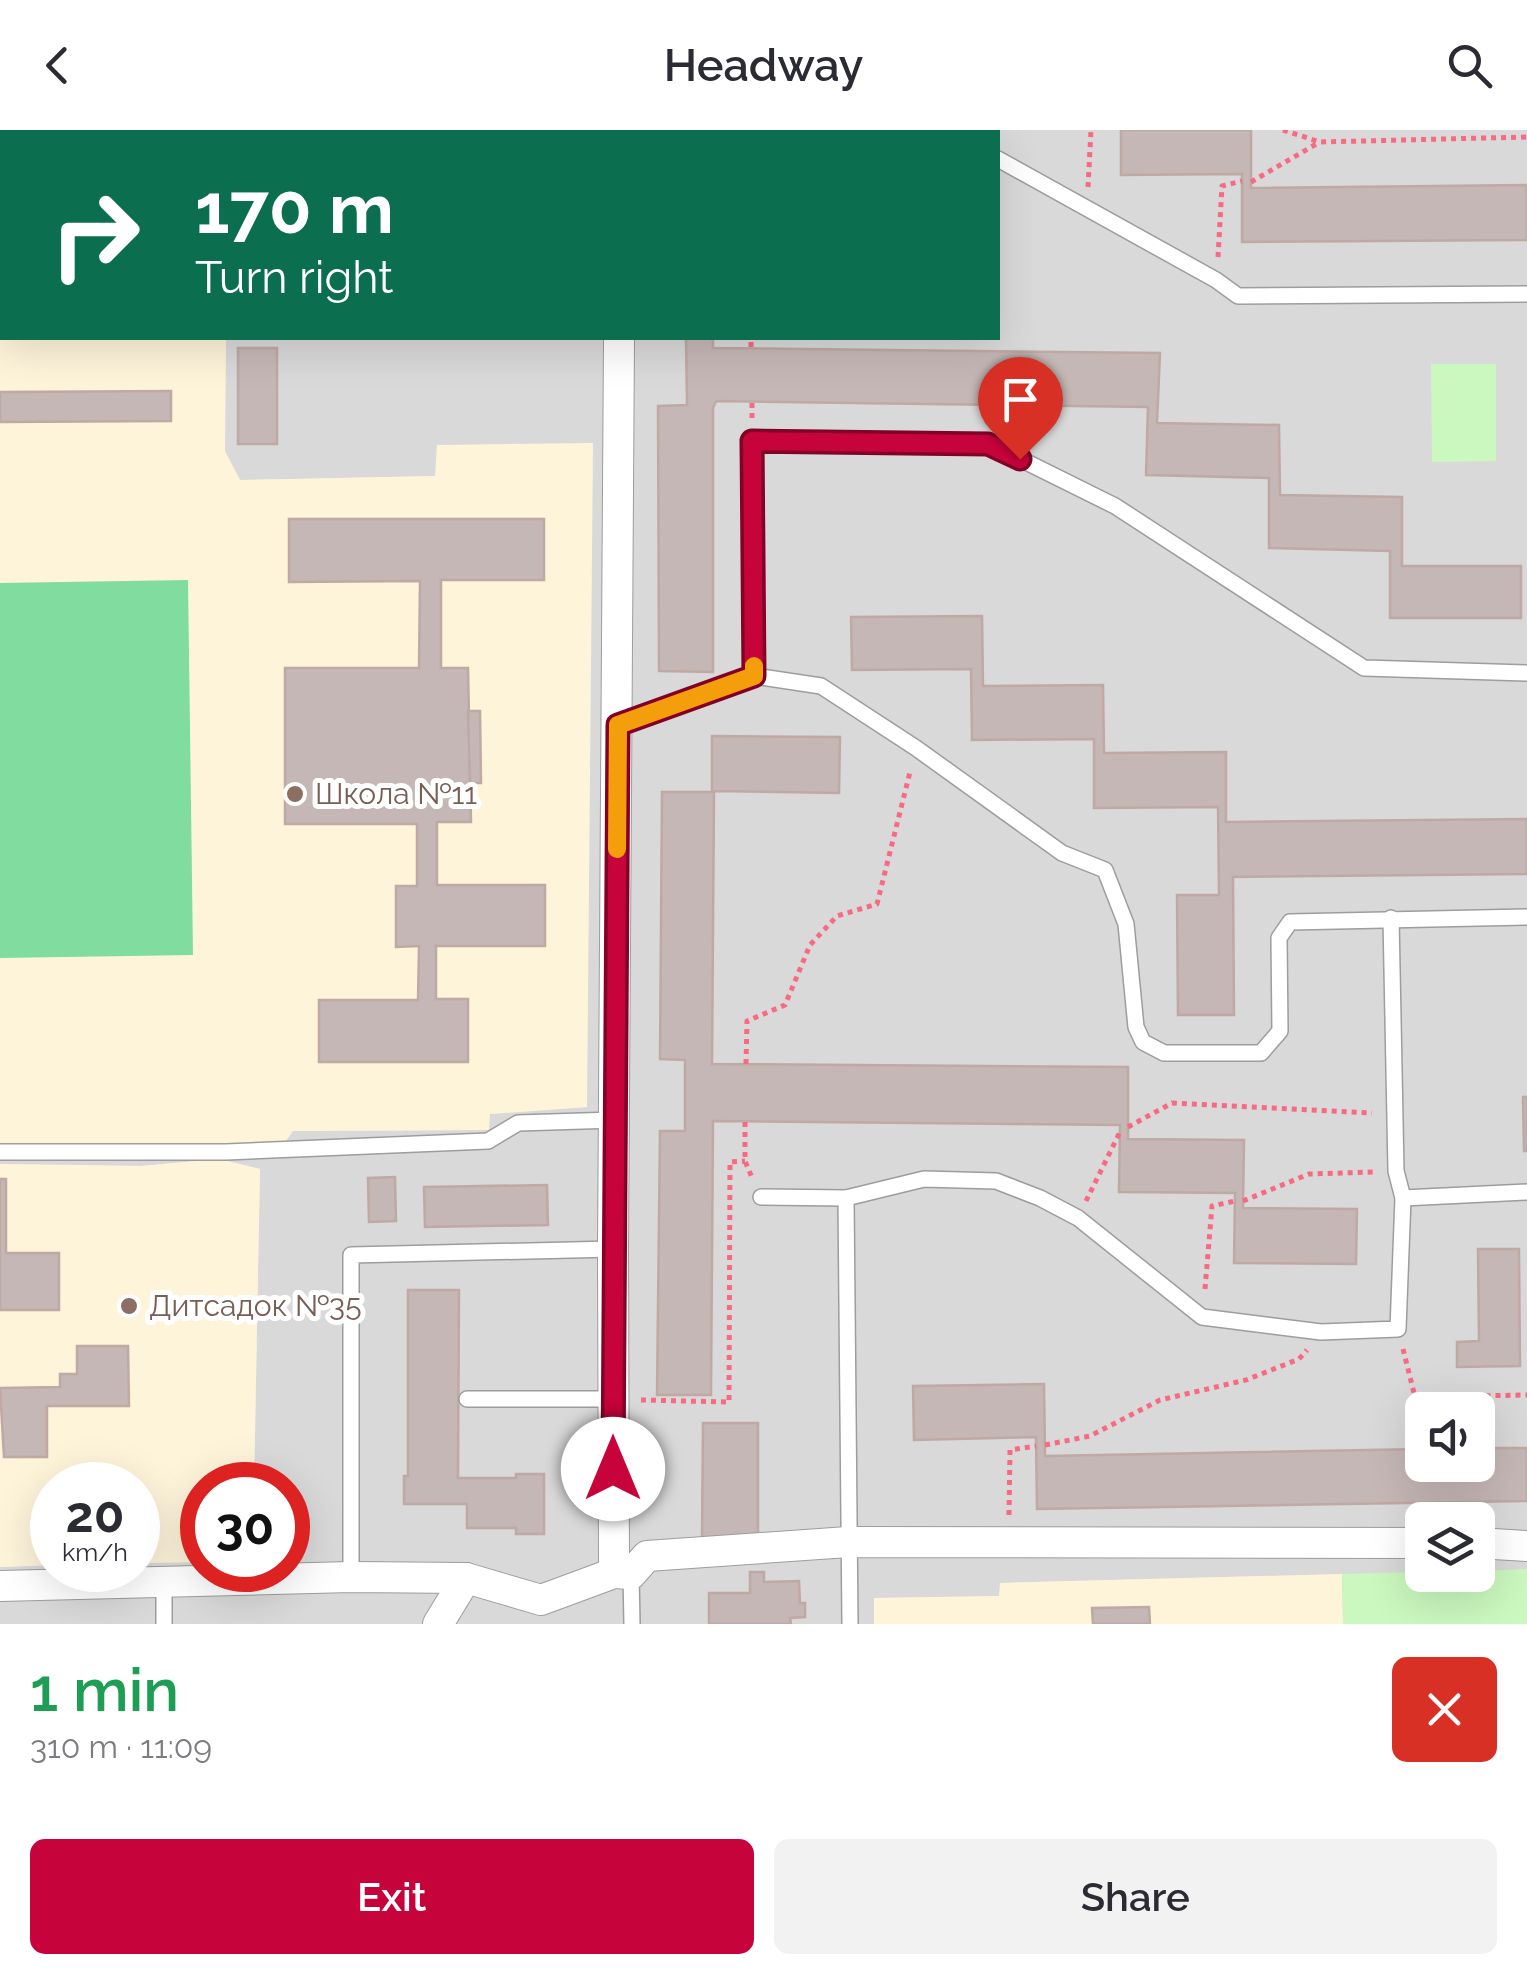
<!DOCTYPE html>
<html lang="en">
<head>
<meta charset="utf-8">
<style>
  body { margin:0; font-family:Raleway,sans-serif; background:#f2f2f3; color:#2b2b33; height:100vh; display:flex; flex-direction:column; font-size:38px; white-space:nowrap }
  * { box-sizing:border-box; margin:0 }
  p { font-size:32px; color:#7c7c81 }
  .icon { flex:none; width:55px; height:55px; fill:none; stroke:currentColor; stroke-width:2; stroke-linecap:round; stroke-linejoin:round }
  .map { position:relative; height:1494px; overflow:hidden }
  .sheet { display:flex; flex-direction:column; background:#fff; flex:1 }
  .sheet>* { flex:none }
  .hud { position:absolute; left:0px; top:0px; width:1000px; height:210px; box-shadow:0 10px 40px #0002; background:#0b6e4f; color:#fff; overflow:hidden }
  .buttons { position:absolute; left:1405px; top:1262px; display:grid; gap:20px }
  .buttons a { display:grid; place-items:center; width:90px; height:90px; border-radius:15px; background:#fff; box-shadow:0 10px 40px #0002; font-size:50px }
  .speed { position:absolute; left:30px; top:1332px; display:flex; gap:20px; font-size:50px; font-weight:700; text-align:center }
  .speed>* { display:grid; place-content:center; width:130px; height:130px; border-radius:50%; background:#fff; box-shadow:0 10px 40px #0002; line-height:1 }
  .speed small { font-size:25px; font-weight:400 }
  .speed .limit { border:15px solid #d22; background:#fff; color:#111 }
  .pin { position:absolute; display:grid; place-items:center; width:85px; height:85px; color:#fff; margin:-102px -42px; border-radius:50% 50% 50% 0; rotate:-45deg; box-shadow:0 0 10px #0007 }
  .pin .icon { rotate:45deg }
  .me { position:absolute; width:110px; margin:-55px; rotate:0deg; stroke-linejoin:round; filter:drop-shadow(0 0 8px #0008) }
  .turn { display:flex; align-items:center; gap:35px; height:210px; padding:0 30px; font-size:45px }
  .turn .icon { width:130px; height:130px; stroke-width:2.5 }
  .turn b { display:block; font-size:70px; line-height:85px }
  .round { display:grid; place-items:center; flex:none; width:105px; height:105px; border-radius:15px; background:#f2f2f3 }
  .headline { display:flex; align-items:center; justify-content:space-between; height:170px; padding:0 30px }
  h1 { font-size:60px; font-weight:600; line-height:75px; color:#1e9e55 }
  .cta { display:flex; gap:20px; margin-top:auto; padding:20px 30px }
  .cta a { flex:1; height:115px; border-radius:15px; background:#c6033a; color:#fff; font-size:40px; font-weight:600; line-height:115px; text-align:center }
  .cta a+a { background:#f2f2f3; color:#2b2b33 }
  header { display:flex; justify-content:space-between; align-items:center; height:130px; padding:0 30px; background:#fff; font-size:45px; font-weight:600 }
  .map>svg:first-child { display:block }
  .residential { fill:#dad9d9; fill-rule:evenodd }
  .education { fill:#fef4da }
  .park { fill:#caf8be }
  .pitch { fill:#80dc9f }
  .building { fill:#c5b7b5; stroke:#bfa9a4; stroke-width:2.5 }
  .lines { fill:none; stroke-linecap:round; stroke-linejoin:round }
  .service-casing { stroke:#9d9d9d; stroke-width:18 }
  .minor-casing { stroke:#9d9d9d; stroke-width:32 }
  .path { stroke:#f86982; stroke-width:5; stroke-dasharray:5 5; stroke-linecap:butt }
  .service { stroke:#fff; stroke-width:15 }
  .minor { stroke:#fff; stroke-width:30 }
  .route-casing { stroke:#810226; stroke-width:25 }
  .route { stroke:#c6033a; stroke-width:18 }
  .slow { stroke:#f59e0b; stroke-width:18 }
  .education-dot { fill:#8d6e63; stroke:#fff; stroke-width:4 }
  .labels { text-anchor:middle; stroke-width:10; stroke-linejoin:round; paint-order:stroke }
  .education-label { font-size:30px; fill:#785e54; stroke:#fff; text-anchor:start }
</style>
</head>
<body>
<header><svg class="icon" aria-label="back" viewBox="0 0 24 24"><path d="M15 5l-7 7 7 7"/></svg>Headway<svg class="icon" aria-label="search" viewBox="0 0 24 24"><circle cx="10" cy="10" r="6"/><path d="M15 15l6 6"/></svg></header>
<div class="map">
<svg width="1527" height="1494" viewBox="0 0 1527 1494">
  <rect width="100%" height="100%" fill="#ede6e2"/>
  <path class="residential" d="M0,0H1527V1494H1343L1341,1444L1001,1453L999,1466L874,1468V1494H0V1437L52,1435V1440H138V1433L202,1432V1440H288V1355H254L260,1039L219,1029L141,1036L0,1034V1019L293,1001L488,1000L489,984L587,977L437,316L436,346L240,350L224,321L226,208H998V2H2L0,164ZM1422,1280H1478V1335H1422ZM1422,1390H1478V1445H1422Z"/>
  <g class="education">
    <polygon points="0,164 2,164 2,208 226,208 225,321 240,350 435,346 437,315 593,313 587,977 490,984 489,1000 293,1001 286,1011 227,1019 0,1019"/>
    <polygon points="219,1029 260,1039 254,1355 202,1355 202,1432 138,1433 138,1355 52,1355 52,1435 0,1437 0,1034 141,1036"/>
    <polygon points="1342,1444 1343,1494 874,1494 874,1468 999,1466 1000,1453"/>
  </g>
  <g class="park">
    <polygon points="1431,234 1496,234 1496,331 1432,332"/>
    <polygon points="1527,1439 1527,1494 1343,1494 1342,1444 1422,1442 1422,1445 1478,1445 1478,1441"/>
  </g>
  <g class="pitch">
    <polygon points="0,0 173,0 173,2 2,2 0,120"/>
    <polygon points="188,450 193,825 0,828 0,453"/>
  </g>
  <g class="building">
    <rect x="321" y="0" width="62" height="2"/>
    <rect x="657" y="0" width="179" height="2"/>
    <polygon points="1121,0 1251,0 1251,58 1527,55 1527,110 1242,112 1242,44 1121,45"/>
    <polygon points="713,208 713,218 1160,223 1157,293 1279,295 1280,365 1402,367 1402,436 1521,436 1521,488 1390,488 1390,421 1269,418 1269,348 1146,345 1148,277 716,271 713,278 713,542 659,541 658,276 687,275 686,209 661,208"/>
    <rect x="238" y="218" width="39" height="96"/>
    <polygon points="171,261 171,291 0,292 0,262"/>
    <polygon points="289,389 544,389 544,450 441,450 441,538 468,538 471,692 437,692 437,755 545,755 545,816 436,816 436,869 468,869 468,932 319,932 319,870 418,870 419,816 396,817 396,756 417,756 417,694 285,694 285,538 419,538 420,451 289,452"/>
    <polygon points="982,486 983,556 1103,555 1104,623 1226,622 1226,692 1527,689 1527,744 1233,747 1234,885 1178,885 1177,765 1219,765 1218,677 1094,678 1094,609 972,610 971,539 852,540 851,487"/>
    <polygon points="468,581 480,581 481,653 470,653"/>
    <polygon points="712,606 840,607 839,663 714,661 712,934 1128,937 1128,1009 1244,1010 1243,1078 1357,1079 1356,1134 1234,1133 1235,1063 1119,1062 1120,995 713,991 711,1265 657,1265 660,1001 685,1001 685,930 660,929 662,662 712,662"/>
    <polygon points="1523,967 1527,967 1527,1021 1524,1021"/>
    <polygon points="395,1047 396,1091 369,1092 368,1048"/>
    <polygon points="0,1049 6,1049 6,1123 59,1123 59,1180 0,1180"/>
    <polygon points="547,1055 548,1095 425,1097 424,1057"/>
    <polygon points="1478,1119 1519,1119 1520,1236 1457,1237 1457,1212 1479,1211"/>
    <polygon points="408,1160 459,1160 458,1348 516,1348 516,1344 544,1344 544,1404 516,1404 516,1398 467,1398 467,1374 404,1374 404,1346 408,1346"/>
    <polygon points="77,1216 128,1216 129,1276 47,1276 47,1327 4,1327 0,1258 60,1257 60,1244 77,1244"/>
    <polygon points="1044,1254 1045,1326 1422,1319 1422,1335 1478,1335 1478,1318 1527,1318 1527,1371 1037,1379 1036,1307 914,1310 913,1256"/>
    <polygon points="703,1293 758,1293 758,1408 702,1408"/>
    <polygon points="288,1388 302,1388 303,1419 288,1420"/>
    <polygon points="750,1442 764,1442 764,1452 799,1451 800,1473 805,1473 805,1487 790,1488 791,1494 709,1494 709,1463 750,1463"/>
    <polygon points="1149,1477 1150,1494 1093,1494 1092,1478"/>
  </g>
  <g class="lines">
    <defs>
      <g id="service">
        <polyline points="209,0 210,2"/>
        <polyline points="497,0 497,2"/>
        <polyline points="944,0 949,2"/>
        <polyline points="998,29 1216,150 1238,166 1527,164"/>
        <polyline points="754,546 821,556 916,618 1062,723 1105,740 1126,794 1136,897 1143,912 1164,923 1261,923 1280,901 1279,808 1290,792 1527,787"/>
        <polyline points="618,595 754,546 752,311 988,313 1115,376 1364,538 1527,543"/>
        <polyline points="0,1022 226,1022 488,1011 518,993 615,990"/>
        <polyline points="761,1067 846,1068"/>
        <polyline points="1403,1068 1527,1062"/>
        <polyline points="467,1269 612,1269"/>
        <polyline points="631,1444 632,1494"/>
        <polyline points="351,1447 351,1125 613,1119"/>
        <polyline points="164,1494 164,1452"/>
        <polyline points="850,1494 846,1068 924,1049 996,1051 1040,1068 1078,1088 1202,1187 1321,1202 1398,1199 1403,1068 1396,1041 1391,788"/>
      </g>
      <g id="minor">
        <polyline points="615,0 615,2"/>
        <polyline points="1478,1413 1527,1416"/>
        <polyline points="614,1443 613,1119 619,208"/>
        <polyline points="0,1456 351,1447 466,1448"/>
        <polyline points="438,1494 466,1448 541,1470 614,1443 631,1444 647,1426 848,1412 1422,1413"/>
      </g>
    </defs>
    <use href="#service" class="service-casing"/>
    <use href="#minor" class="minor-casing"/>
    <g class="path">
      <polyline points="1283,0 1320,12 1527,7"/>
      <polyline points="896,2 896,0"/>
      <polyline points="1251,52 1318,13"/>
      <polyline points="1088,57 1091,0"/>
      <polyline points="1218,127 1222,56 1242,51"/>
      <polyline points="751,217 751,208"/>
      <polyline points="752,288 752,272"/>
      <polyline points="746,934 747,891 785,875 810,815 837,786 877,774 910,642"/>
      <polyline points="745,992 745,1031 753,1050"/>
      <polyline points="1128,997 1172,973 1372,983"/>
      <polyline points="1086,1071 1120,1002"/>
      <polyline points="1243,1071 1309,1044 1375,1042"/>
      <polyline points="1205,1159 1212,1076 1235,1071"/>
      <polyline points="1403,1219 1415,1267 1527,1265"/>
      <polyline points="641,1270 729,1272 730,1032 745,1031"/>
      <polyline points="1045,1315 1090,1306 1160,1270 1246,1250 1299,1229 1307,1220"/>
      <polyline points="1009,1385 1010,1320 1036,1316"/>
    </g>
    <use href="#service" class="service"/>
    <use href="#minor" class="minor"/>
  </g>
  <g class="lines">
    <defs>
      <polyline id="route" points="613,1339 618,595 754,546 752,311 988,314 1020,329"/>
    </defs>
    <use href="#route" class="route-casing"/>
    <use href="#route" class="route"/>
    <polyline class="slow" points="617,719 618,595 754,546 754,536"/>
  </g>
  <g class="education-dot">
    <circle cx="295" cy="664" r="10"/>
    <circle cx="129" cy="1176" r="10"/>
  </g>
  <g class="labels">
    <g class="education-label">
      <text x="315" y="674">Школа №11</text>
      <text x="149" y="1186">Дитсадок №35</text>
    </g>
  </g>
</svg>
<div class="buttons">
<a><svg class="icon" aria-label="sound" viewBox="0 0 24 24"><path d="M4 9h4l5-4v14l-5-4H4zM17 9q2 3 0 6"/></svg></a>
<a><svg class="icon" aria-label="layers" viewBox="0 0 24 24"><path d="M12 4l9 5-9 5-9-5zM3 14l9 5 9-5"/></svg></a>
</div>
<div class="speed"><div>20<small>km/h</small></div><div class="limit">30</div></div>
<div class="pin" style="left:1020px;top:329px;background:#d93025"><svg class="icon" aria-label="arrive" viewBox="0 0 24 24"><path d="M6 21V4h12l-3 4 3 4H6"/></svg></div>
<svg class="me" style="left:613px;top:1339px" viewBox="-20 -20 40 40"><circle r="19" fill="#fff"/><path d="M0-13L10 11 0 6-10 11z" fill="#c6033a"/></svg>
<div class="hud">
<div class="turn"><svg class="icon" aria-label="right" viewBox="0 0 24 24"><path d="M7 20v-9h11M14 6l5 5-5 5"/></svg><div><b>170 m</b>Turn right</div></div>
</div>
</div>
<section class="sheet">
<div class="headline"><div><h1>1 min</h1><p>310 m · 11:09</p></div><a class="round" style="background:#d93025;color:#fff"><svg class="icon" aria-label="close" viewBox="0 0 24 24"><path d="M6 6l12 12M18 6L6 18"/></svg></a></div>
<div class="cta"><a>Exit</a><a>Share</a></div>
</section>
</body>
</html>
